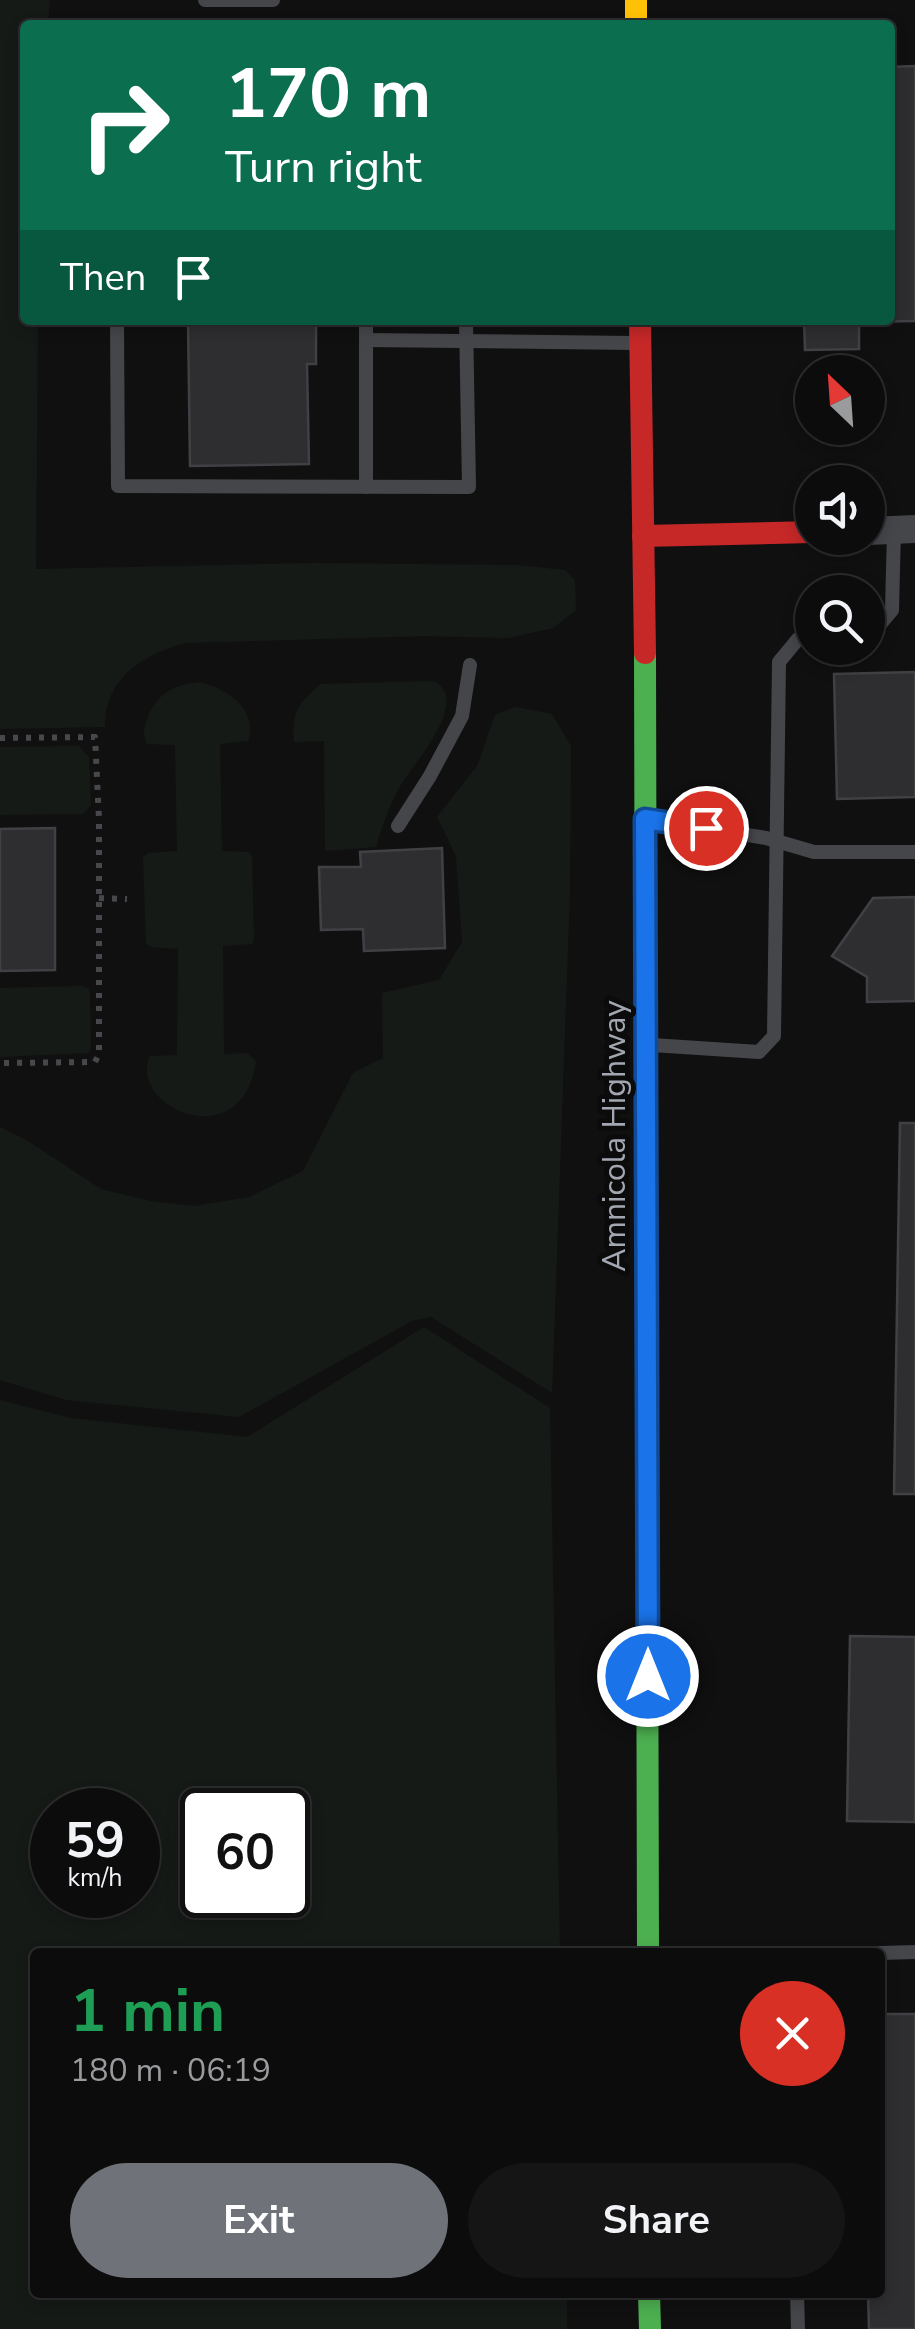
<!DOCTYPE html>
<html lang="en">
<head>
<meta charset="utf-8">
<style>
  body { margin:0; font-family:"Nunito Sans",sans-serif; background:#151516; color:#f1f3f6; height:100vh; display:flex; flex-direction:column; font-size:38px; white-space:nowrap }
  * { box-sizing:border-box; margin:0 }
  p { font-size:32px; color:#9a9b9d }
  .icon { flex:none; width:55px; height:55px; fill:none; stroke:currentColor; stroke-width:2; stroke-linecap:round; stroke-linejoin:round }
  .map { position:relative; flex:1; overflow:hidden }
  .side { position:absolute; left:30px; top:1948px; width:855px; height:350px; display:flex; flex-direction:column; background:#0c0c0d; border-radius:10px; box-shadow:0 5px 15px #0003,0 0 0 2px #2c2c2e }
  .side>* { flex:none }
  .top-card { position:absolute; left:20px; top:20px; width:875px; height:305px; border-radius:10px; box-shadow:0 5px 15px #0003,0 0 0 2px #2c2c2e; background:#0b6e4f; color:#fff; overflow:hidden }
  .needle { width:65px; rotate:335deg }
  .tools { position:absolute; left:795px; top:355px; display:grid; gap:20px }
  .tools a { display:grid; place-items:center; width:90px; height:90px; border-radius:50%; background:#0c0c0d; box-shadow:0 5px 15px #0003,0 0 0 2px #2c2c2e; font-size:50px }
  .speed { position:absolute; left:30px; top:1788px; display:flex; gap:20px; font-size:50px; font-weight:700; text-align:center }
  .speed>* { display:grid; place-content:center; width:130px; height:130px; border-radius:50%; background:#0c0c0d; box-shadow:0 5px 15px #0003,0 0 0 2px #2c2c2e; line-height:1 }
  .speed small { font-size:25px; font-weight:400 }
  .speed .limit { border:5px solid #111; border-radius:15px; background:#fff; color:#111 }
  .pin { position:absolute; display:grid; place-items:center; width:85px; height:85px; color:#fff; margin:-42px; border:5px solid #fff; border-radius:50%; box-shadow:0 2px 10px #0007 }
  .me { position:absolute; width:110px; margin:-55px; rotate:0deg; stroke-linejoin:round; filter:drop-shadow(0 0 8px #0008) }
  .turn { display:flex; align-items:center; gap:35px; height:210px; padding:0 40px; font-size:45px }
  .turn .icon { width:130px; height:130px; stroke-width:2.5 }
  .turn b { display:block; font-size:70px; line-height:85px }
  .then { display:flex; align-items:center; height:95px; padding:0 40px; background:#0003; gap:20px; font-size:38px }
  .round { display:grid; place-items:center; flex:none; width:105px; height:105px; border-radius:52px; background:#151516 }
  .head { display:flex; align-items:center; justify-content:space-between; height:170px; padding:0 40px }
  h1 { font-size:60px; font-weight:700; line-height:75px; color:#1e9e55 }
  .cta { display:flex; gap:20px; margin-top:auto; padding:20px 40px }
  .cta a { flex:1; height:115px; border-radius:60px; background:#707279; color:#fff; font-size:40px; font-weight:700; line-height:115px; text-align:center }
  .cta a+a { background:#151516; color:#f1f3f6 }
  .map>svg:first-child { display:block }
  .green { fill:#161a17; fill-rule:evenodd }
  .building { fill:#2e2e31; stroke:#404144; stroke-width:2.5 }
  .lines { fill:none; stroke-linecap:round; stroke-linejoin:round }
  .path { stroke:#47484b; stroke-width:6; stroke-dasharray:5 8; stroke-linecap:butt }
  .lane { stroke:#45464a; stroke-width:14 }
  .street { stroke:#45464a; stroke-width:28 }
  .fast { stroke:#4caf50; stroke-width:22 }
  .slow { stroke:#ffc107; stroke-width:22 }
  .jam { stroke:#c62828; stroke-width:22 }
  .route-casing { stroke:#114b97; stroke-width:25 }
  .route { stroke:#1a73e8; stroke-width:18 }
  .labels { text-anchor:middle; stroke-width:10; stroke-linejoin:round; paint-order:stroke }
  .street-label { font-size:32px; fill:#a3a7b1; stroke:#0b0b0c }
</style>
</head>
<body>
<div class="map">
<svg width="915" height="2329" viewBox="0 0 915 2329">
  <rect width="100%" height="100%" fill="#101011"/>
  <g class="green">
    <path d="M0,0H50L48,25H25V320H38L36,569L313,563L518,565L565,570L575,580L576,610L553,628L508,638L425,636L185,643C143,655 104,678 105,727L0,729Z"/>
    <path d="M434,681C472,702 412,764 399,788C388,808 382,826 376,847L325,851L324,741L294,742C291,714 299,701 321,684Z"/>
    <path d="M200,682C227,689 259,709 248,741L220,744L222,851L249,852L252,856L254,941L252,944L223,946L224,1054L247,1053L256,1061C243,1158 127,1108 150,1056L177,1055L178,949L152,947L146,944L143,857L148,853L177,851L175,745L147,744C142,734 144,729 147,719C157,693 173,685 200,682Z"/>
    <polygon points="515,707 552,714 571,746 570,892 552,1393 431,1317 412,1321 239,1417 66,1400 0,1380 0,1127 28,1141 101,1189 150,1201 194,1206 249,1197 303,1171 353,1073 383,1058 382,993 439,980 462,942 456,856 437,817 477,766 495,715"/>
    <polygon points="79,746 89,757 91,805 83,814 0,815 0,747"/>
    <polygon points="82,986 89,989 90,996 91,1048 88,1053 0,1057 0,988"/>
    <path d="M424,1327L550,1408L560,1952H35V2292L567,2293V2329H0V1400L71,1418L247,1437ZM138,1810V1895H52V1810ZM288,1810V1895H202V1810Z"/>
  </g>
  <g class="building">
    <polygon points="915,66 915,321 859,322 859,349 805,350 804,320 890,320 890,67"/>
    <polygon points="188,320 306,320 307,325 316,325 316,364 307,364 309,464 190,466"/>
    <polygon points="915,672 915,797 837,799 834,674"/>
    <polygon points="55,828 55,970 0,971 0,829"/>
    <polygon points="442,848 445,948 364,951 363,929 321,930 319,867 361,867 360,852"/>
    <polygon points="915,897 915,1001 867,1002 867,977 832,956 873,898"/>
    <polygon points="900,1123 915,1123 915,1494 894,1494"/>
    <polygon points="850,1636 915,1637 915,1822 847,1821"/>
    <polygon points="880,2014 915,2014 915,2329 869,2329 868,2292 880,2292"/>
  </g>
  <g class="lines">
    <g class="path">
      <polyline points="0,738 95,737 99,819 99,1054 95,1062 0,1063"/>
      <polyline points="99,898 127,899"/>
    </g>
    <g class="lane">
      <polyline points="205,0 273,0"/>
      <polyline points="117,320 118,486 469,487 466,320"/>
      <polyline points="366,320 366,487"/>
      <polyline points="366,340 634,343"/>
      <polyline points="868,628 877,628 892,610 894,530"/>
      <polyline points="651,820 766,838 814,852 915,852"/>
      <polyline points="398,826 430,776 462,716 470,665"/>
      <polyline points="652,1045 759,1052 774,1036 779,662 798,639 812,634"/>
      <polyline points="880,1953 915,1952"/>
      <polyline points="797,2292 798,2329"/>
    </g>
    <polyline class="street" points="868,531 915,529"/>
    <g class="fast">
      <polyline points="645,653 648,1952"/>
      <polyline points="649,2292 650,2329"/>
    </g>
    <polyline class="slow" points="636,0 636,25"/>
    <g class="jam">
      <polyline points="640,320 645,653"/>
      <polyline points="643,536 812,532"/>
    </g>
  </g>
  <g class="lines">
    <defs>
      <polyline id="route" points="648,1676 645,819 706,828"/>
    </defs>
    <use href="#route" class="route-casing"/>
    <use href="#route" class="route"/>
  </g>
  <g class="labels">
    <g class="street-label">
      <text transform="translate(614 1136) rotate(-90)" y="11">Amnicola Highway</text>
    </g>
  </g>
</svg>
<div class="tools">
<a><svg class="needle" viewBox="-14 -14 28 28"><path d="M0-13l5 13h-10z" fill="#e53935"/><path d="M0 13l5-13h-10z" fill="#9a9b9d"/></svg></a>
<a><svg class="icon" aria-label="sound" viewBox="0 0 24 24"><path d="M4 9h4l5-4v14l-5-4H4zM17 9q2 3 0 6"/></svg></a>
<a><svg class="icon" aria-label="search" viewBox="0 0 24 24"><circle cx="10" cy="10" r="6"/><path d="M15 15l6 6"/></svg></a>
</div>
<div class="speed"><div>59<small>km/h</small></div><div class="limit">60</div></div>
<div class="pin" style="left:706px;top:828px;background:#d93025"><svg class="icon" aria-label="arrive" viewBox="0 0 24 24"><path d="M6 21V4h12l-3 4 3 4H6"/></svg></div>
<svg class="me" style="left:648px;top:1676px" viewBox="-20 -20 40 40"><circle r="17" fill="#1a73e8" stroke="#fff" stroke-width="3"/><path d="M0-11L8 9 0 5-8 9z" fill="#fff"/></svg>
<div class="top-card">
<div class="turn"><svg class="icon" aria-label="right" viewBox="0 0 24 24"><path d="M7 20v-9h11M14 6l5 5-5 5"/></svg><div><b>170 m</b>Turn right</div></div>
<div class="then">Then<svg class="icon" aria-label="arrive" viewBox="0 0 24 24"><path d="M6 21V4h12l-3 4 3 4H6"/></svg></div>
</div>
<section class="side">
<div class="head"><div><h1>1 min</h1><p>180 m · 06:19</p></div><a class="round" style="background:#d93025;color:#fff"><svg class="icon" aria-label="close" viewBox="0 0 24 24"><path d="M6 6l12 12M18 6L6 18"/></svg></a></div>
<div class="cta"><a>Exit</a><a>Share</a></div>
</section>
</div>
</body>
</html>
